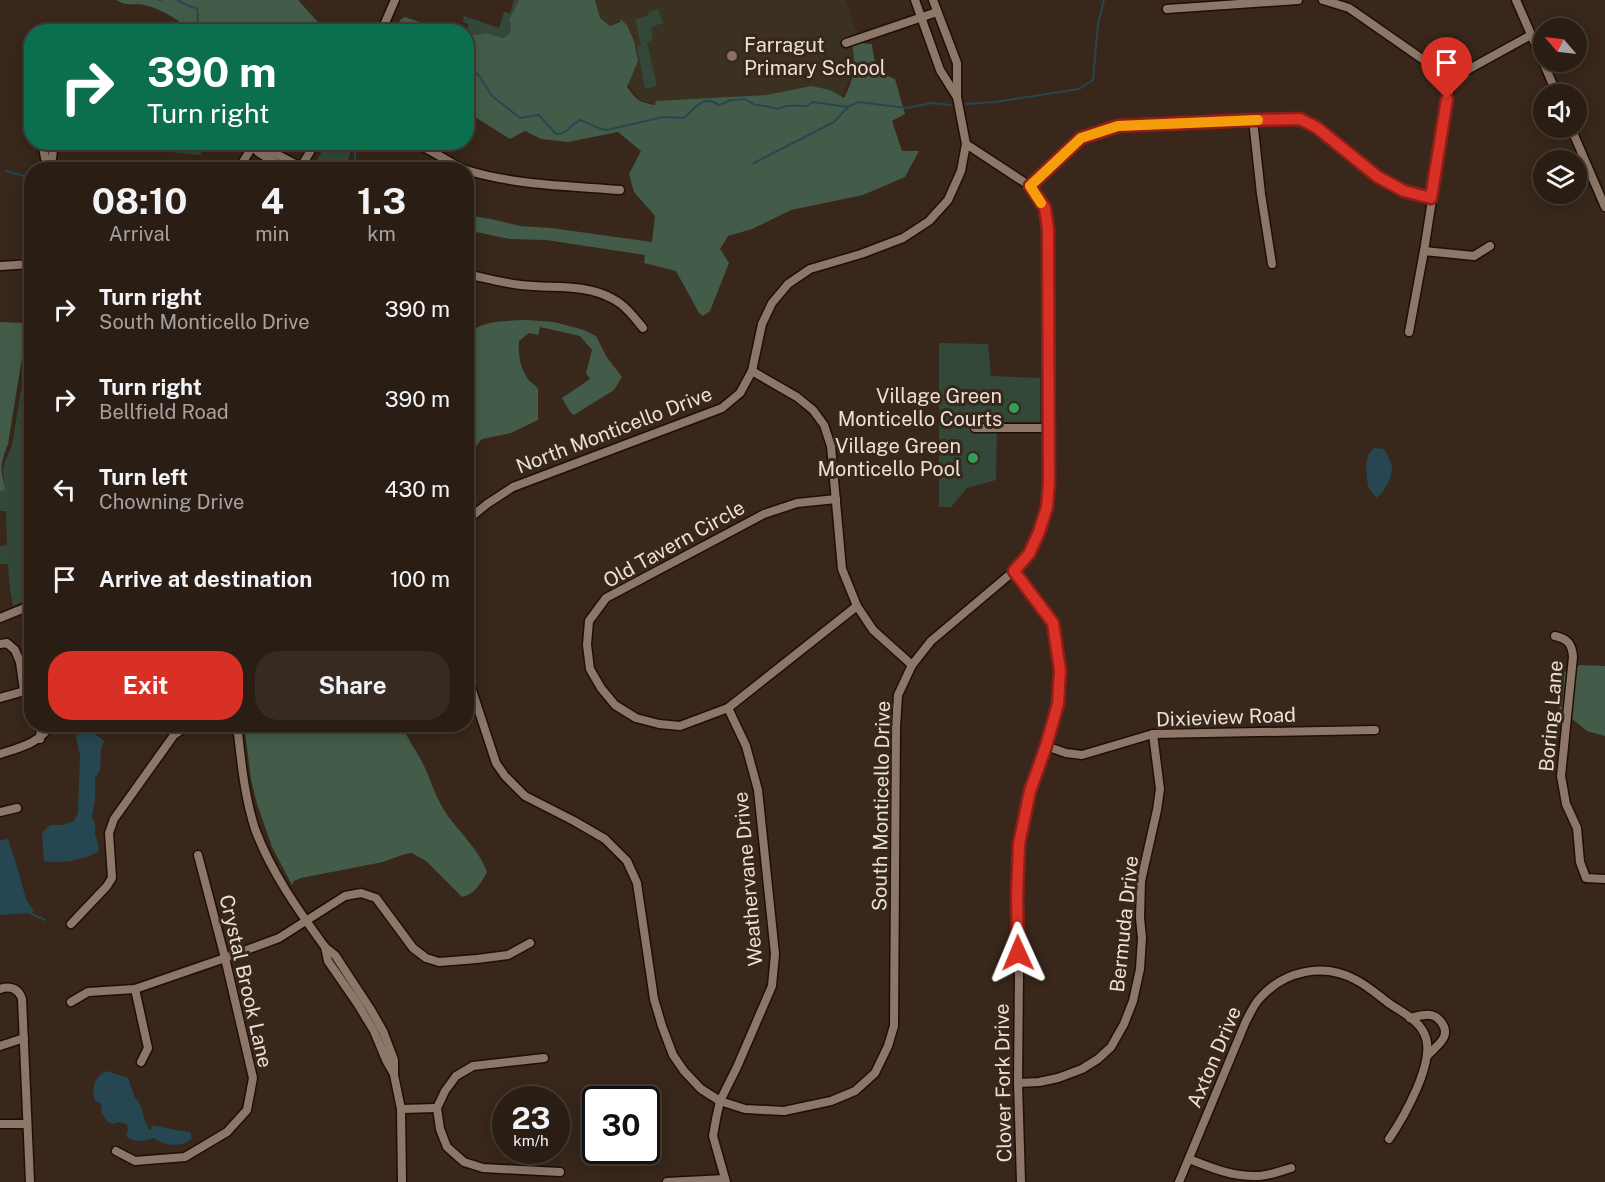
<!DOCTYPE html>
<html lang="en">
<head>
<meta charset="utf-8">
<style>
  body { margin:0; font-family:"Public Sans",sans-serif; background:#362a22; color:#f1f3f6; height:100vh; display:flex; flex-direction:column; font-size:22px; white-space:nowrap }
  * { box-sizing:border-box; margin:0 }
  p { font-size:20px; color:#a5a2a0 }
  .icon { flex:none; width:33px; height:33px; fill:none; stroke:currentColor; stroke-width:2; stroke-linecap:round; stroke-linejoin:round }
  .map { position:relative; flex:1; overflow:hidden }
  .details { position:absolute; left:24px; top:162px; width:450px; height:570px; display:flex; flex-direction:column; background:#2a1d14; border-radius:24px; box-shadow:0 3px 15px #0003,0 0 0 2px #463b34 }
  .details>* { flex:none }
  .banner { position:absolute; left:24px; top:24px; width:450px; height:126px; border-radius:24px; box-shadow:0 3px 15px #0003,0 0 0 2px #463b34; background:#0b6e4f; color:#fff; overflow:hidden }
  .needle { width:39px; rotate:298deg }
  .fabs { position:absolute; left:1533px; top:18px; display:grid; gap:12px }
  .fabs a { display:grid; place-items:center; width:54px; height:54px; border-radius:50%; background:#2a1d14; box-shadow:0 3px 15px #0003,0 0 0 2px #463b34; font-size:30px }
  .speed { position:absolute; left:492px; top:1086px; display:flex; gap:12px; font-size:30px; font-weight:700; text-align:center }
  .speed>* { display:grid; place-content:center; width:78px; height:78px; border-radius:50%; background:#2a1d14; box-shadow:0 3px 15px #0003,0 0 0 2px #463b34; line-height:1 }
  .speed small { font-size:15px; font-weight:400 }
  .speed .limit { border:3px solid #111; border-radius:9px; background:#fff; color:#111 }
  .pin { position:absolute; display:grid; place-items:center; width:51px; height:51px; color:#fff; margin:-62px -26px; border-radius:50% 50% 50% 0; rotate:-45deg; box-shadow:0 0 6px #0007 }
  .pin .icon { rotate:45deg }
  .me { position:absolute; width:66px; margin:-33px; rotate:359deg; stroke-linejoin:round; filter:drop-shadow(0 0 4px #0008) }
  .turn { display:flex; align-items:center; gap:21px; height:126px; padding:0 24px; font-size:27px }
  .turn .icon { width:78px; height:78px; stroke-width:2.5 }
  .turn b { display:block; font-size:42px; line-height:51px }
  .eta { display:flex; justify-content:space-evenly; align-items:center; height:102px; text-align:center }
  .eta b { font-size:36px; font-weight:700; line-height:42px }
  .primary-button { display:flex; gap:12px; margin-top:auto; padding:12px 24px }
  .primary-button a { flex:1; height:69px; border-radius:24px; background:#d93025; color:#fff; font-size:24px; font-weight:700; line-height:69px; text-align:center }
  .primary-button a+a { background:#362a22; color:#f1f3f6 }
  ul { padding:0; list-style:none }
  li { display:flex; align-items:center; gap:18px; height:90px; padding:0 24px }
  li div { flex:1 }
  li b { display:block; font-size:22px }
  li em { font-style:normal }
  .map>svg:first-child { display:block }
  .education { fill:#3a3121 }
  .green { fill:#344839 }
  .forest { fill:#435c49 }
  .water { fill:#264752 }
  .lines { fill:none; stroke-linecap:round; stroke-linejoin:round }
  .stream { stroke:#264752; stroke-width:2 }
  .minor-casing { stroke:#1f0f04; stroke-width:11 }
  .minor { stroke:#8c7768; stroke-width:8 }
  .route-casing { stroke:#8d1f18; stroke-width:15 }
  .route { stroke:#d93025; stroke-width:10 }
  .slow { stroke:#f59e0b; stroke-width:10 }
  .education-dot { fill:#8d6e63; stroke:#38271a; stroke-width:2 }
  .leisure-dot { fill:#2e9e5b; stroke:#38271a; stroke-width:2 }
  .labels { text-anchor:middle; stroke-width:6; stroke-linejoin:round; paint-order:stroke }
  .poi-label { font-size:20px; fill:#ebe0d7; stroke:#38271a; text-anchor:end }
  .street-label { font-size:20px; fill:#ebe0d7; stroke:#38271a }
</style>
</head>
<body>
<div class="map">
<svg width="1605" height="1182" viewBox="0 0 1605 1182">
  <rect width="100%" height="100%" fill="#38271a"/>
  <polygon class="education" points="585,0 846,0 857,34 851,37 854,64 851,76 841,100 659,105 641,101 624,78"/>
  <g class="green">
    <polygon points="514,0 519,0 509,20 511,28 510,33 503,38 486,33 467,36 468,24 463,22 464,16 499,28 504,12 510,13"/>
    <polygon points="658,9 663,23 651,27 653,36 651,37 652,40 647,42 657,86 645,89 637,46 641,45 635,20 649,15 648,12"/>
    <polygon points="88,143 165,142 166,144 168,142 204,142 206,144 200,155 88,144"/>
    <polygon points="327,143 349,143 350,155 345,169 311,170"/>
    <path d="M24,269H31L32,425C30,439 27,454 32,466L31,598L13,606C10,592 9,578 8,564H0V546L7,545L6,511H0V491L6,490C0,465 4,467 12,445L30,337V328L25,312Z"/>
    <polygon points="939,343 988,344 991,376 1040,378 1040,422 997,422 996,480 967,488 951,507 939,507"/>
  </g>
  <g class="forest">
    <path d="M116,0H298L326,31H190C178,19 161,9 144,5C132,3 128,7 116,0Z"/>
    <path d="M519,0H595L600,18L610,26L621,22L620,19L627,25L634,41L638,61L627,87C637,100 638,102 655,105L656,101L767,95L811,86L830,90L844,98C854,79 856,66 852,45L860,43L872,44C874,63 877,72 895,79L905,114L892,121L902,151H919L905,177L863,195L791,210L752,229L728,236L720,249L729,263L710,311L703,316L699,313L676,271L644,263L645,255L546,240L509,239L467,230L466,215L491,219L520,226L551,228L652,242L655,216L634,192L629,174L641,151L618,132L568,142L541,139L525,131L510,139L467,112V36L486,33L503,38L510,33L511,28L509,20Z"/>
    <polygon points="405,17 446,31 395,31 400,20"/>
    <path d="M527,320L554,322L584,330L596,336L606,356L622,377L614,390L574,415L570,412L562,398L590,379L586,373L592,350L580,336L540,327L538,335L529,333L519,341C518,354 520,368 528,379C531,383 536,385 538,389V420L511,433L482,439L467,456V334C483,320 506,321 527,320Z"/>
    <path d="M0,322L24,323L26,333L8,444C0,464 0,470 6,490L0,491Z"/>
    <polygon points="1580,665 1605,666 1605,736 1587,731 1559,708 1562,673"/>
    <path d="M244,725H402C408,741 419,754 426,770C432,785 438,802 448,816C461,834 479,850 487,872C481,883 475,894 462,897L426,861L412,853L405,854L383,862L301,878L294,881L292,885L272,847L257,804L251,779Z"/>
  </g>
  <g class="water">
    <path d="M1374,448L1384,449C1387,455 1392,462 1392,468C1392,479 1385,491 1376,498L1368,487L1366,469L1368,455Z"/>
    <path d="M90,731L98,736L104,741L101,749L100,770L95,778V798L92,817C98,827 93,827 96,837C98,843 99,845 98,852C81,860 63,864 44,861L42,833L50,825H62L74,821L78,813L80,756L76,737L84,732Z"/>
    <polygon points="8,839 18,870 26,899 34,911 30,913 0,915 0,840"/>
    <path d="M106,1071L128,1078L135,1098L138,1101L142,1108L144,1119L149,1130L151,1129L153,1125L176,1130L190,1132L192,1138C182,1148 165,1146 154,1138C143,1141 135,1144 126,1136L128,1131L127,1125L120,1122L112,1124L107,1121L101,1112L102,1106L101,1103L95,1101C91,1088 94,1077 106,1071Z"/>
  </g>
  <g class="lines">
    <g class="stream">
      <polyline points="158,0 161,0"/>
      <path d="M177,0L191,7L197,8C199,17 195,25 202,32"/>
      <path d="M466,73L478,74L492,96L520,118L539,115L556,134C568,134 570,125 580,120L601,129L607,130L663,117L684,118C696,107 704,94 719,105L731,100L745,99L755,105L766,106L777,109C790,104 794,106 807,106L813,102L848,107"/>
      <polyline points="966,104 995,102 1079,89 1093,80 1098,24 1104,0"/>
      <polyline points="754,163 834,122 848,107 858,102 907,108 931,103 951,105"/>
      <polyline points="354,170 356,142"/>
      <polyline points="6,171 24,176 32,175"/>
      <path d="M32,208L26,210C23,217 27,225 32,230"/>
      <polyline points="74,724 78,735"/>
      <polyline points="30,913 45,920"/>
    </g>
    <defs>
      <g id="minor">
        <polyline points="915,0 940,70 957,97"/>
        <polyline points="1323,0 1349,8 1451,79"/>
        <polyline points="1516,0 1557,94"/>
        <polyline points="1167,9 1298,0"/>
        <polyline points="55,32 56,30 67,32"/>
        <polyline points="381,32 395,0"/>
        <polyline points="846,43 937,12"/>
        <polyline points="1253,120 1261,194 1272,264"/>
        <polyline points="1571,128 1605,207"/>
        <polyline points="42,142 45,158 54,170"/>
        <polyline points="415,142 459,167 466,170"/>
        <polyline points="251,143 258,152 287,170"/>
        <polyline points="254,145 261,146 301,167"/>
        <polyline points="51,167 54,142"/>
        <polyline points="238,170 255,142"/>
        <polyline points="299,170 316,142"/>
        <path d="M466,170C514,185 570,186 620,190"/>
        <polyline points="1030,186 1081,138 1117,127 1253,120 1300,119 1316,127 1378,177 1403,191 1431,198"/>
        <polyline points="1424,251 1474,256 1490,246"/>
        <polyline points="0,266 32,264"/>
        <path d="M466,274C485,278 503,283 521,285C552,289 585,283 613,299C625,305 634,317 643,328"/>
        <polyline points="1409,332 1424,251 1451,79 1531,35"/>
        <polyline points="752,371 797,397 813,410 824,425 831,446 842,569 857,606 873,630 912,665"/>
        <polyline points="975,428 1049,428"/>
        <polyline points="836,499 797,503 764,514 606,598 589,621 587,645 590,669 601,688 615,705 636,718 659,724 680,726 728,708 857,606"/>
        <polyline points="466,521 487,504 513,487 722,408 740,393 752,371 762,324 772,303 788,284 810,269 861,254 903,238 929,221 948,200 961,171 966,144 957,97 957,63 933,0"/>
        <polyline points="1014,571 1052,623 1060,670 1058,704 1046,746 1030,791 1019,844 1017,934 1019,972 1018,1083 1021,1182"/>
        <polyline points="28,606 32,630"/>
        <polyline points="0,618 32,605"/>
        <path d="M1555,636C1568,639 1572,644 1573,657L1561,776L1566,804L1577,828L1580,862L1586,878L1605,879"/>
        <polyline points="0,644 7,643 15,650 20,662 24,691"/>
        <polyline points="466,672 496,763 505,776 525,796 574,821 605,839 627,861 637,883 654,999 662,1026 673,1055 684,1071 701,1089 720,1101 745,1109 784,1111 831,1101 855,1091 875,1073 888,1046 894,1026 896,727 898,695 912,665 931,641 1014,571 1029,554 1039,533 1047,507 1049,482 1048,229 1045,208 1030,186 966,144"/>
        <polyline points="0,698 32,689"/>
        <path d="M237,724C241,759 244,795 255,829C271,872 298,910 325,947L335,955L371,1010L383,1031L394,1060V1075L401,1109L402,1182"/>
        <polyline points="40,739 41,724"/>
        <polyline points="1046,746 1066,753 1082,755 1153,734 1375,730"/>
        <path d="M0,754C18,748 41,743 51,724"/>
        <polyline points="0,812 17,808"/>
        <polyline points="71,924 107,886 112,878 109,833 114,819 174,735 187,726 204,724"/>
        <polyline points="325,947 328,961 357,1003 374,1031 386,1060 394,1074"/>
        <path d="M0,989C10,985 19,989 22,999L30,1182"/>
        <polyline points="135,989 148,1048 141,1062"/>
        <polyline points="71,1002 88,992 135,989 225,958 279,938 345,896 361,893 376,898 413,948 426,958 439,962 477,959 508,955 530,943"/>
        <path d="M1410,1018C1416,1017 1424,1014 1430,1015C1439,1016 1448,1028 1444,1037C1441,1044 1432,1050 1427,1056"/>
        <polyline points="0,1046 24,1038"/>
        <polyline points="544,1058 473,1066 456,1076 445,1091 437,1108 440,1129 447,1147 464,1162 483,1168 560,1172"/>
        <polyline points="1018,1083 1039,1082 1058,1078 1082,1069 1098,1059 1111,1047 1124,1024 1133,1001 1140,969 1142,938 1140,918 1141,881 1157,810 1160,789 1153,734"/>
        <polyline points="401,1109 437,1108"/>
        <polyline points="0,1124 27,1124"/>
        <polyline points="116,1151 135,1161 185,1157 227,1132 247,1110 253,1078 225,958 198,855"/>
        <path d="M1189,1159C1212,1168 1233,1177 1258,1176C1269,1176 1280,1171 1291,1168"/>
        <polyline points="667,1182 725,1179"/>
        <polyline points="726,1182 713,1136 716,1119 720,1101 737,1067 772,986 775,954 758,790 746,746 728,708"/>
        <path d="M1179,1182L1246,1021C1250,1014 1254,1004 1260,998C1284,971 1323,962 1356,980C1368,986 1379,996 1390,1004C1403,1013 1421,1021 1426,1038C1434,1064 1404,1117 1389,1139"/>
      </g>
    </defs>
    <use href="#minor" class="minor-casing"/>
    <use href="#minor" class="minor"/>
  </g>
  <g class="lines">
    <defs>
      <polyline id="route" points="1018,953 1017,896 1019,844 1030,791 1046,746 1058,704 1060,670 1053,623 1014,571 1029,554 1039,532 1047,507 1049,482 1048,229 1045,208 1030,186 1081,138 1118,126 1253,120 1300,119 1316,127 1378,177 1404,191 1431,198 1447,99"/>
    </defs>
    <use href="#route" class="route-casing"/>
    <use href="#route" class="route"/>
    <polyline class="slow" points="1041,203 1030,186 1081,138 1118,126 1258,120"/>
  </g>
  <circle class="education-dot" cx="732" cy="56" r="6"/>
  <g class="leisure-dot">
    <circle cx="1014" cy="408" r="6"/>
    <circle cx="973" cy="458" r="6"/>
  </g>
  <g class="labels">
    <g class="poi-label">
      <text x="744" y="52" text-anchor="start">Farragut<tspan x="744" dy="23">Primary School</tspan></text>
      <text x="1002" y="403">Village Green<tspan x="1002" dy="23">Monticello Courts</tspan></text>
      <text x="961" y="453">Village Green<tspan x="961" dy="23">Monticello Pool</tspan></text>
    </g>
    <g class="street-label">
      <text transform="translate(614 430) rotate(-21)" y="7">North Monticello Drive</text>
      <text transform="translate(674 544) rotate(-29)" y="7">Old Tavern Circle</text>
      <text transform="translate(1551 716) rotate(-85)" y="7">Boring Lane</text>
      <text transform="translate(1226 717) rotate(-2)" y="7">Dixieview Road</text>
      <text transform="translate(881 806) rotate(-89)" y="7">South Monticello Drive</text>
      <text transform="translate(748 879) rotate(-95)" y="7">Weathervane Drive</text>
      <text transform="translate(1124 924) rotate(-84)" y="7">Bermuda Drive</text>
      <text transform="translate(246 981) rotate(77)" y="7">Crystal Brook Lane</text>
      <text transform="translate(1214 1057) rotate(-67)" y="7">Axton Drive</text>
      <text transform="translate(1003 1083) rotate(-91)" y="7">Clover Fork Drive</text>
    </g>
  </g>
</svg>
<div class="fabs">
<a><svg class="needle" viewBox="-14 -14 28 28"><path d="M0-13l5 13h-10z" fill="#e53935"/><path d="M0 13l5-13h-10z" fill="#a5a2a0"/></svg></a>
<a><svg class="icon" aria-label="sound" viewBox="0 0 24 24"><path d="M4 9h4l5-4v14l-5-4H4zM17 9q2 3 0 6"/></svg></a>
<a><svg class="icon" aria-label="layers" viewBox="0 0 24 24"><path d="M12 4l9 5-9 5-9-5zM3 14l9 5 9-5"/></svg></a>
</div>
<div class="speed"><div>23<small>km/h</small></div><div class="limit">30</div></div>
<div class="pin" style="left:1447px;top:99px;background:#d93025"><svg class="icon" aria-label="arrive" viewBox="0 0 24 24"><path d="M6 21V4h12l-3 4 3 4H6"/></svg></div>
<svg class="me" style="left:1018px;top:953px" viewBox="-20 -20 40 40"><path d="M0-17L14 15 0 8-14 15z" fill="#d93025" stroke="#fff" stroke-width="4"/></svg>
<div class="banner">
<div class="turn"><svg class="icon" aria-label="right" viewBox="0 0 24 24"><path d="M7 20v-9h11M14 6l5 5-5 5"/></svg><div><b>390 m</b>Turn right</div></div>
</div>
<section class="details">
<div class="eta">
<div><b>08:10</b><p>Arrival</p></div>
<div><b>4</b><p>min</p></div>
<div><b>1.3</b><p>km</p></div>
</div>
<ul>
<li><svg class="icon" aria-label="right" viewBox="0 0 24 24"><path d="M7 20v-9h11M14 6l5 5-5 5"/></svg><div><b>Turn right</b><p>South Monticello Drive</p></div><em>390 m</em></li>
<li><svg class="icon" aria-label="right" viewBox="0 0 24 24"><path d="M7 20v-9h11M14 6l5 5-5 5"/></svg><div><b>Turn right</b><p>Bellfield Road</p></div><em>390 m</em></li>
<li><svg class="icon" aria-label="left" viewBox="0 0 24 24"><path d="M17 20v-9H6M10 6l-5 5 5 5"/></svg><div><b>Turn left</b><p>Chowning Drive</p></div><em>430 m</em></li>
<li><svg class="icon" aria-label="arrive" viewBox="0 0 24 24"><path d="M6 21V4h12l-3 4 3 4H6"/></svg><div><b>Arrive at destination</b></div><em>100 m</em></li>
</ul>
<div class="primary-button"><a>Exit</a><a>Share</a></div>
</section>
</div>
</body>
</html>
